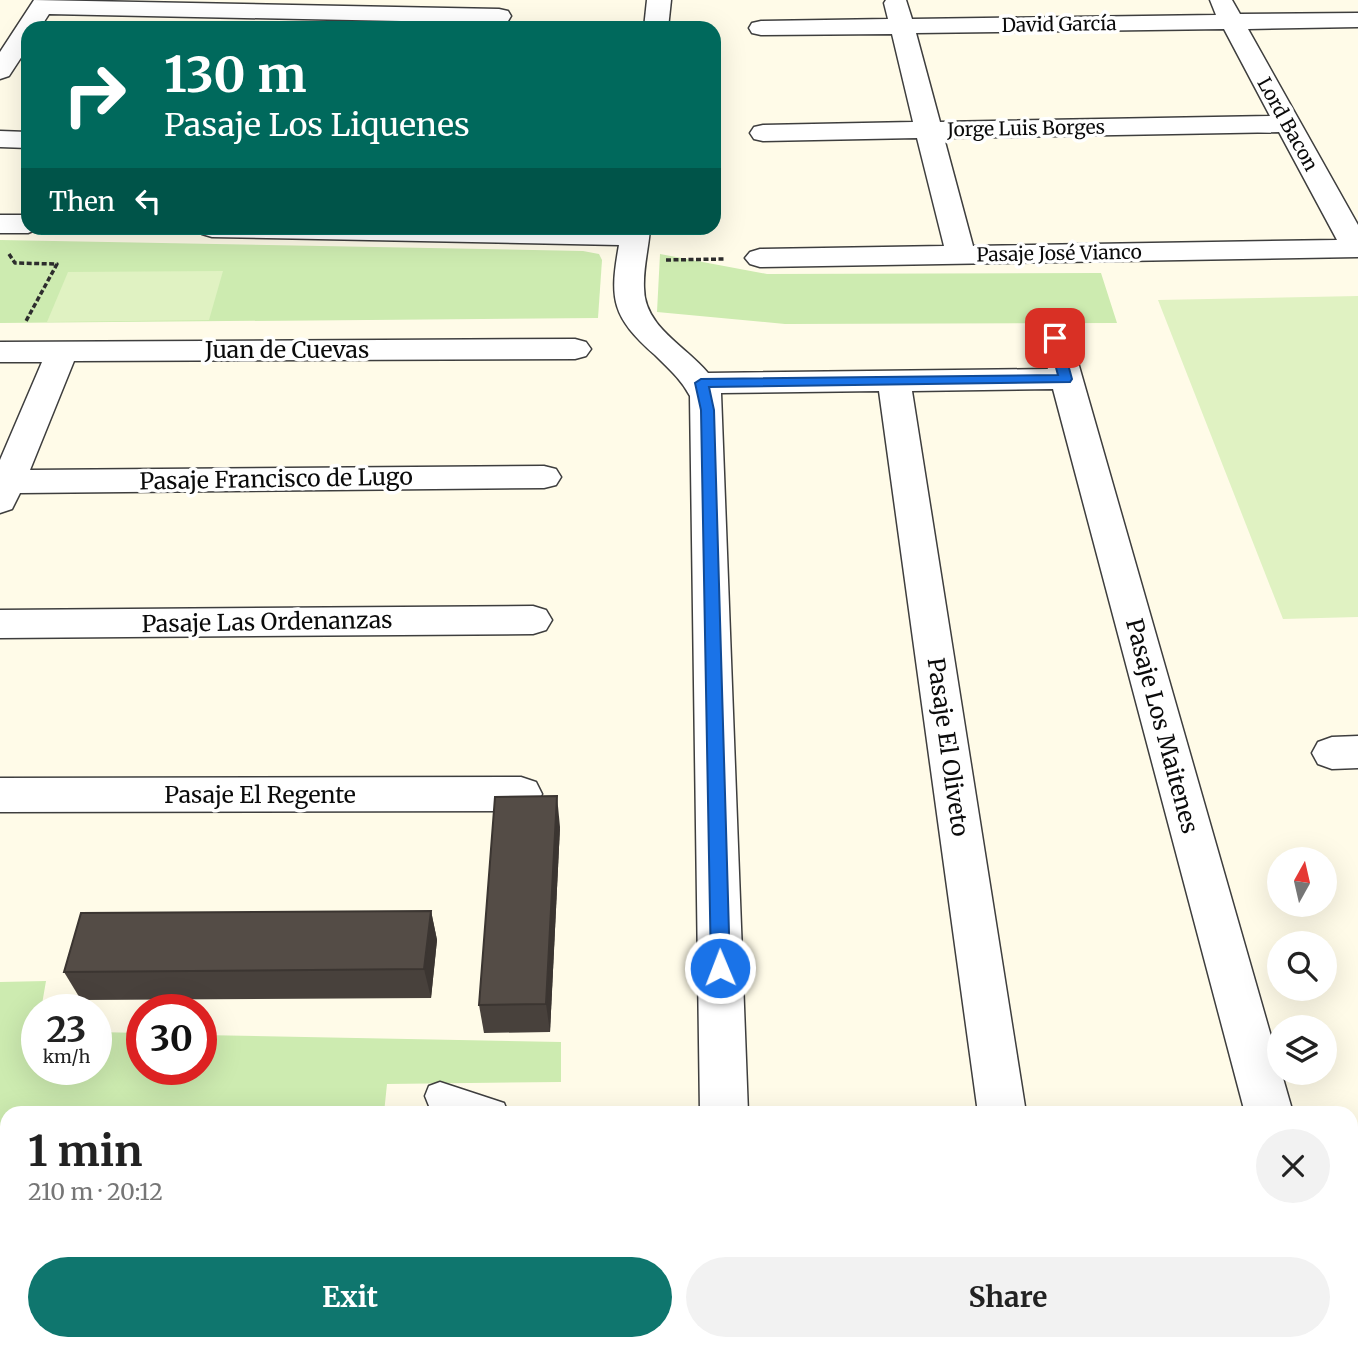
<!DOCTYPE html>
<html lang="en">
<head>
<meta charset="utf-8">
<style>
  body { margin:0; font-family:Merriweather,serif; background:#f2f2f2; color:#222; height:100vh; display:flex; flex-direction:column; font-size:26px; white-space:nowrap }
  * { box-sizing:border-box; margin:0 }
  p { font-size:23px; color:#767676 }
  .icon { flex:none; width:38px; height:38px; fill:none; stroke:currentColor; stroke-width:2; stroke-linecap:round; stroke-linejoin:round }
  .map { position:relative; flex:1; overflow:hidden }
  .side { position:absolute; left:0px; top:1106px; width:1358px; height:245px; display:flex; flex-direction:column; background:#fff; border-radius:21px 21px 0 0; box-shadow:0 7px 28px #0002 }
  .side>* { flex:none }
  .hud { position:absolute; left:21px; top:21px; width:700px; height:214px; border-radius:21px; box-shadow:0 7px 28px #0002; background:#00695c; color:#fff; overflow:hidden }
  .needle { width:46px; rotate:8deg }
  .tools { position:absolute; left:1267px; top:847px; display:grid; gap:14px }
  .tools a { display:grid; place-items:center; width:70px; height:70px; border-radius:50%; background:#fff; box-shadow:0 7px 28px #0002; font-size:35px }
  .speed { position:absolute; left:21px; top:994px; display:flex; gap:14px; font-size:35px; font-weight:700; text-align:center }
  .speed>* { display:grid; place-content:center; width:91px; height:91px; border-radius:50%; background:#fff; box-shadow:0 7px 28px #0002; line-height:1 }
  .speed small { font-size:18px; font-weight:400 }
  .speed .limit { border:10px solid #d22; background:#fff; color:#111 }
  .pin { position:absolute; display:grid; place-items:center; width:60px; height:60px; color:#fff; margin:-30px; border-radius:14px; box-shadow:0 4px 10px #0006 }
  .me { position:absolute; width:77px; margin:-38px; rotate:359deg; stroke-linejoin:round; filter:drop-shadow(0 0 5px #0008) }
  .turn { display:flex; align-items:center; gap:24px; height:147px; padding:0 28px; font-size:32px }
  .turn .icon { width:91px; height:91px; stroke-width:2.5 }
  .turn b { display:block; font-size:49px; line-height:60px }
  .then { display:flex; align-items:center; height:66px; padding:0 28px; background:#0003; gap:14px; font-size:26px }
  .round { display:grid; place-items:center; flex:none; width:74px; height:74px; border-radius:37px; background:#f2f2f2 }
  .overview { display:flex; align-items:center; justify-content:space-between; height:119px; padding:0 28px }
  h1 { font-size:42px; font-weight:700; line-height:52px }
  .primary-button { display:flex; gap:14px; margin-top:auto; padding:14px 28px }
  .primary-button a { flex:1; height:80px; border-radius:42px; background:#0f766e; color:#fff; font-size:28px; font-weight:700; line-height:80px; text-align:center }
  .primary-button a+a { background:#f2f2f2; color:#222 }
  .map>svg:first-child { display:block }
  .green { fill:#cdebb0 }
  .pitch { fill:#e0f2c2 }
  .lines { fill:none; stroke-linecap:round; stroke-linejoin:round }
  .lane-casing { stroke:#3e3e3e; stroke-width:3 }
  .street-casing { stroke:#3e3e3e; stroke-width:3 }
  .path { stroke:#2d2d2d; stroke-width:3.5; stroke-dasharray:5 2.5; stroke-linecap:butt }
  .lane { fill:#fff; fill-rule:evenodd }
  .street { fill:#fff; fill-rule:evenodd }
  .wall { fill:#48413c }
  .shaded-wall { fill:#3b3531 }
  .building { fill:#544c46; stroke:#3b3531; stroke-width:2 }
  .route { fill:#1a73e8; stroke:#114b97; stroke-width:2 }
  .labels { text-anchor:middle; stroke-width:7; stroke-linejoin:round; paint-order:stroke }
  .far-street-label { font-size:19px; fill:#0b0b0b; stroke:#fff }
  .street-label { font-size:23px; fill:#0b0b0b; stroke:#fff }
</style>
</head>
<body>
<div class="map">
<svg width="1358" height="1351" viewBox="0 0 1358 1351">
  <rect width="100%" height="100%" fill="#fffbe8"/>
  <g class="green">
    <polygon points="0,240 583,251 599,254 602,260 598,318 0,323"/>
    <polygon points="660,254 767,274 1101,273 1117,323 785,324 657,312"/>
    <polygon points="46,981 41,1010 37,1010 37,1069 96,1069 96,1032 142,1033 142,1069 201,1069 201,1035 561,1042 561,1082 387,1084 384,1113 7,1113 7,1344 513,1344 513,1351 0,1351 0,982"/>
    <rect x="570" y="1344" width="102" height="7"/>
  </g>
  <g class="pitch">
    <polygon points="223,271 209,320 47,322 68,272"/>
    <polygon points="1358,296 1358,617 1283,619 1158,300"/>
  </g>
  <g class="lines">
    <defs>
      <g id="lane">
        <polygon points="440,1082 504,1103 508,1113 449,1113 429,1106 425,1096 429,1086"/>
        <rect x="532" y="1344" width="34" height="7"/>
      </g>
      <g id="street">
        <polygon points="34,0 499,9 508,11 511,16 508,21 499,23 49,14 40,28 28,28 28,47 9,76 0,79 0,52"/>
        <polygon points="647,0 671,0 668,28 644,28"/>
        <path d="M886,0H906L912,19L1216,15L1210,0H1232L1240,14L1358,13V27L1248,29L1358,225V257L760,267L750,264L745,258L750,252L760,249L944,246L917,138L763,141L754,139L750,133L754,127L763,125L913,122L892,34L761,35L752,33L749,28L752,23L761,21L888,19L884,3ZM1224,29L1270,116L940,122L916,33ZM1279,132L1337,240L973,246L944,138Z"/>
        <polygon points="0,131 28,132 28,148 0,147"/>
        <polygon points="0,215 28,215 28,228 40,228 28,233 0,233"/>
        <path d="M198,228H650C649,247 643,267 644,288C644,327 686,346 708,373L1048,369L1039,338L1044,331L1055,328L1066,331L1071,338L1293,1113H1245L1053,389L912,391L1026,1113H978L879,391L721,393L748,1113H700L690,396C681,379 668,368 655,355C612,317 609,300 619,245L212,237L202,234Z"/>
        <polygon points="575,339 586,342 591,349 586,356 575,359 74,361 30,470 544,466 556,469 561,477 556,485 544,488 20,493 12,509 0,513 0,460 42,362 0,362 0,342"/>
        <polygon points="533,606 546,610 552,620 546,630 533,634 0,638 0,610"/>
        <polygon points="1358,736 1358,768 1332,769 1318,764 1312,753 1318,742 1332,737"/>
        <polygon points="521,777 536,782 542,794 536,806 521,811 0,812 0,778"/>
        <rect x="703" y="1344" width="52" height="7"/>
      </g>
    </defs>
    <use href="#lane" class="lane-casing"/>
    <use href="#street" class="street-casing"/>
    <g class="path">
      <polyline points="9,254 15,263 57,264 26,321"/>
      <polyline points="666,260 724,259"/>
    </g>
    <use href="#lane" class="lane"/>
    <use href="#street" class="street"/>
  </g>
  <g class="wall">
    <polygon points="560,827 550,1032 484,1033 479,1005"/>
    <polygon points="431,911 437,940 431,998 81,1000 64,972"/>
  </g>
  <g class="shaded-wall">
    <polygon points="557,796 560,827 550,1032 546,1004"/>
    <polygon points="431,911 437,940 431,998 424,969"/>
  </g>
  <g class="building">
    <polygon points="557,796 546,1004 479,1005 495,797"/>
    <polygon points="431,911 424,969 64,972 81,913"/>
  </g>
  <polygon class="route" points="1055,334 1061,338 1072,379 1070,382 709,387 714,410 730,968 727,974 720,976 714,974 711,968 701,410 695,383 701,379 1058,375 1048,338"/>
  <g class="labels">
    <g class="far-street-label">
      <text transform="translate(1059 24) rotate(-1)" y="7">David García</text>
      <text transform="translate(1288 124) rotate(61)" y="7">Lord Bacon</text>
      <text transform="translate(1026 128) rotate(-1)" y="7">Jorge Luis Borges</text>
      <text transform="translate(1059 253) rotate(-1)" y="7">Pasaje José Vianco</text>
    </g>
    <g class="street-label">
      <text x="287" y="358">Juan de Cuevas</text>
      <text transform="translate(276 479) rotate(-1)" y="8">Pasaje Francisco de Lugo</text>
      <text transform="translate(267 622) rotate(-1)" y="8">Pasaje Las Ordenanzas</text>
      <text transform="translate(1162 726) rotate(75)" y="8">Pasaje Los Maitenes</text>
      <text transform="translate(948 747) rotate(82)" y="8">Pasaje El Oliveto</text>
      <text x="260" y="803">Pasaje El Regente</text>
    </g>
  </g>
</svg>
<div class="tools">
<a><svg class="needle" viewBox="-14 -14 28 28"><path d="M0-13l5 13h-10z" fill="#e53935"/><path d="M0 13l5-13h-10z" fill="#767676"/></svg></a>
<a><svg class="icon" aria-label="search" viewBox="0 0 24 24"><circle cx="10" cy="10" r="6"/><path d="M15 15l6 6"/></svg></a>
<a><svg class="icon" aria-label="layers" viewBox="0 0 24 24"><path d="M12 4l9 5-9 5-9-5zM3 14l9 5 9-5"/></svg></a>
</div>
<div class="speed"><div>23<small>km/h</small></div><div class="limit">30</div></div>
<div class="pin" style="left:1055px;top:338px;background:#d93025"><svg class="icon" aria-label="arrive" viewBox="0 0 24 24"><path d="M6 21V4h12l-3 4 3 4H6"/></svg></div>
<svg class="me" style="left:720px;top:968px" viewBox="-20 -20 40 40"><circle r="17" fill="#1a73e8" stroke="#fff" stroke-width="3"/><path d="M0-11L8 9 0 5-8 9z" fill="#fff"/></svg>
<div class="hud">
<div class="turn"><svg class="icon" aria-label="right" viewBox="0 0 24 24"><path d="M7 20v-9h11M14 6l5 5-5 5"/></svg><div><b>130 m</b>Pasaje Los Liquenes</div></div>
<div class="then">Then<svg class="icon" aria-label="left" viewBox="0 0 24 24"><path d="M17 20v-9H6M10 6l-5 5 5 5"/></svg></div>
</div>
<section class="side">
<div class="overview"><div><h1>1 min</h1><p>210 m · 20:12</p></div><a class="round"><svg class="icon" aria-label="close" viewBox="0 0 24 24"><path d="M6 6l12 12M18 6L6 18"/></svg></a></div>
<div class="primary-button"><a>Exit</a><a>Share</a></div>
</section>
</div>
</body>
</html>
